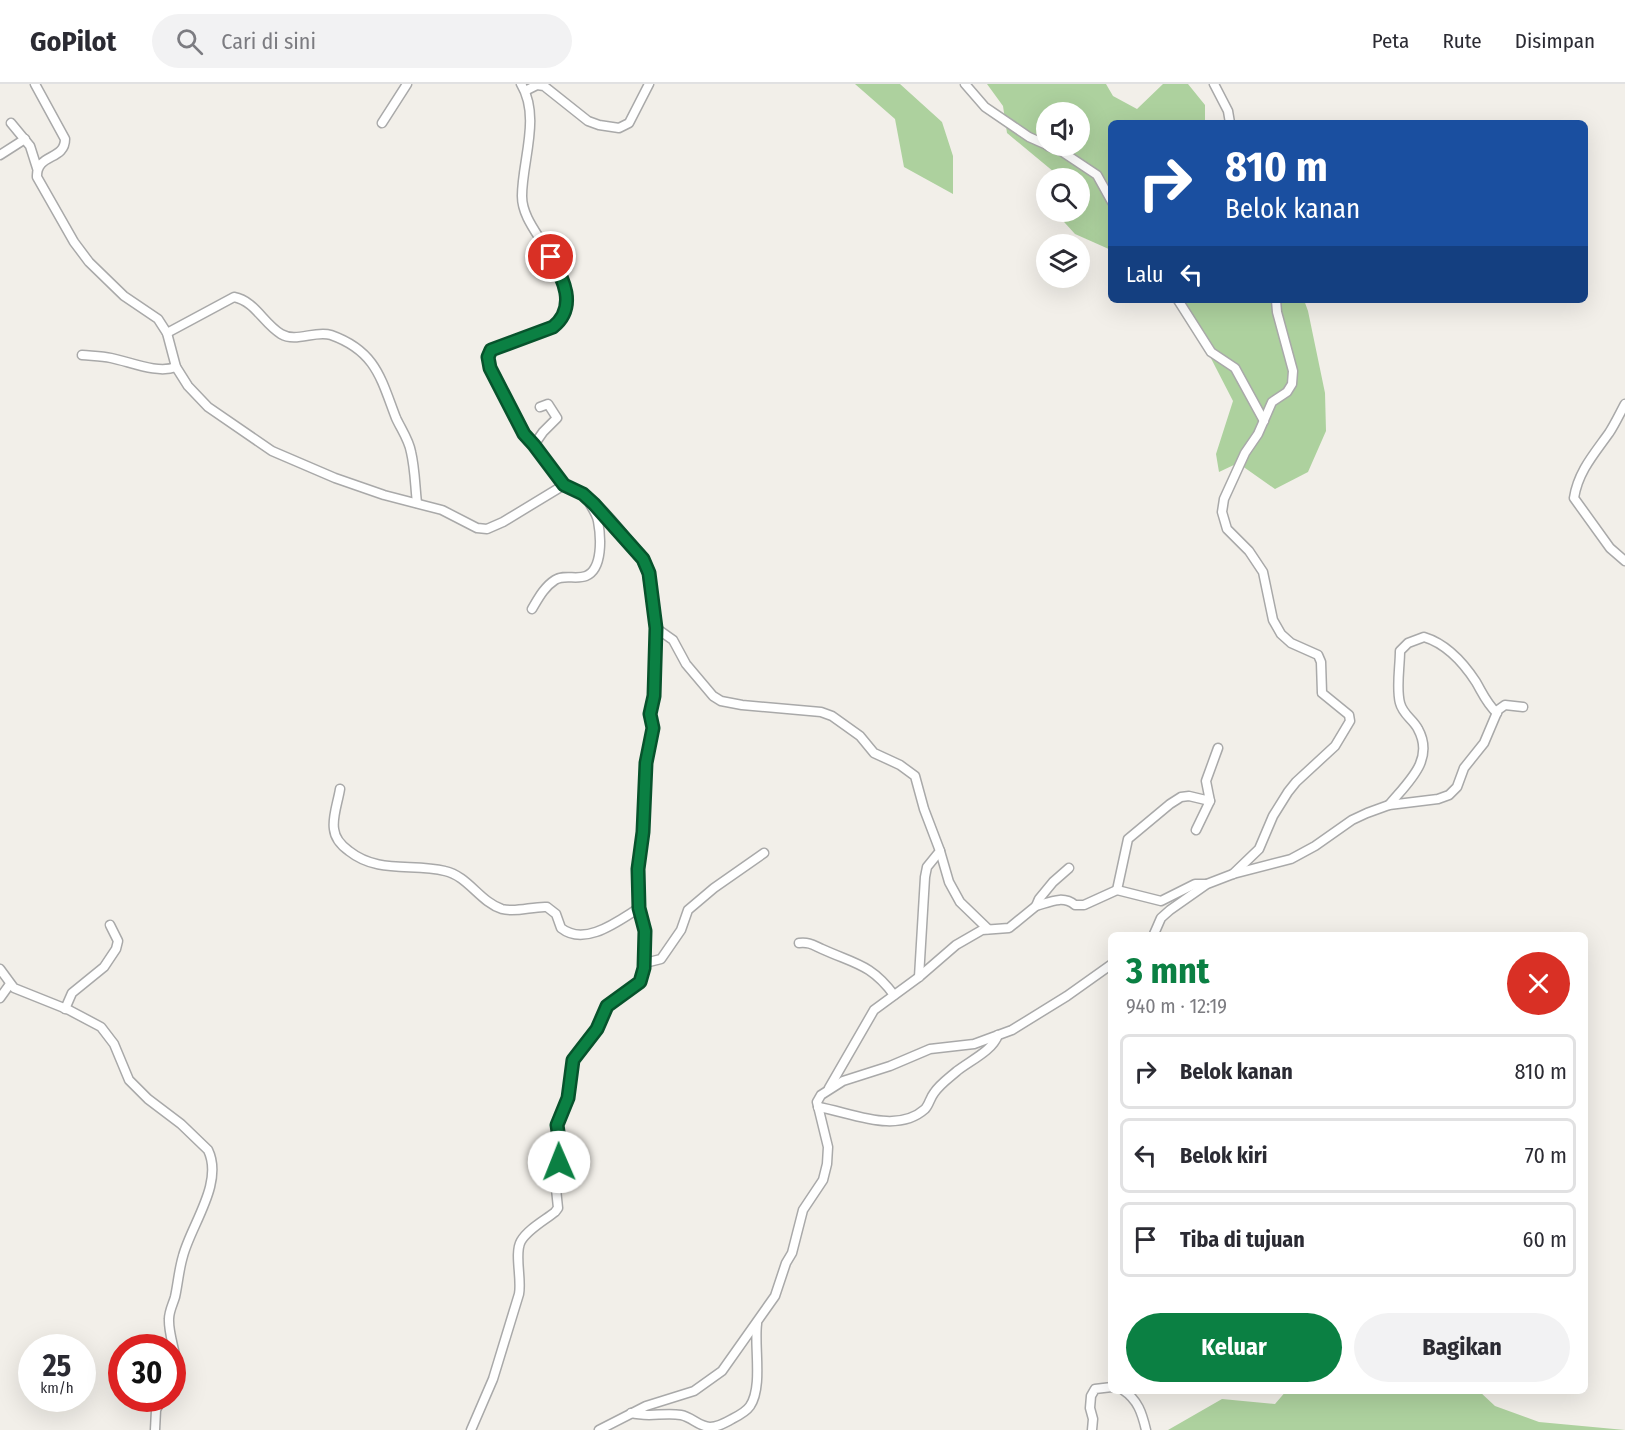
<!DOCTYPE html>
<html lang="id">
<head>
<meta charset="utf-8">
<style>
  body { margin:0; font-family:"Fira Sans Condensed",sans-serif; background:#f2f2f3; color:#2b2b33; height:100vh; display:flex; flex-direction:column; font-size:22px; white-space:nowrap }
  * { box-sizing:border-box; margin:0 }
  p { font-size:20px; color:#7c7c81 }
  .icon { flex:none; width:33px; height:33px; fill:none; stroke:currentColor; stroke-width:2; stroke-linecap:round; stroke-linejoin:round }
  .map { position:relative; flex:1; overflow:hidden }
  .side { position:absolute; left:1108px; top:848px; width:480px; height:462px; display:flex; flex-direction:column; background:#fff; border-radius:9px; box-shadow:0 6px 24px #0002 }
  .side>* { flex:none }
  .top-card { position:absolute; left:1108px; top:36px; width:480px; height:183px; border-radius:9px; box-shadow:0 6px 24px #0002; background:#1a4fa0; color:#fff; overflow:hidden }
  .fabs { position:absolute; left:1036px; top:18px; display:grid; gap:12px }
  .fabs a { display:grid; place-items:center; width:54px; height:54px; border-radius:50%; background:#fff; box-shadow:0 6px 24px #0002; font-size:30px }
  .speed { position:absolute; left:18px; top:1250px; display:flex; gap:12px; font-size:30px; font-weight:700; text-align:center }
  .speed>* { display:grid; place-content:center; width:78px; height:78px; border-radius:50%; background:#fff; box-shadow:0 6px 24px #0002; line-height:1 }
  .speed small { font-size:15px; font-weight:400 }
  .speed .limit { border:9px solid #d22; background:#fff; color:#111 }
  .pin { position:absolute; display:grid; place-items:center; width:51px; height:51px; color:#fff; margin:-26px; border:3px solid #fff; border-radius:50%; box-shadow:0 2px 6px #0007 }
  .me { position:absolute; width:66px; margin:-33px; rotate:359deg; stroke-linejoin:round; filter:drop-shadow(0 0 4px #0008) }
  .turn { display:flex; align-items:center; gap:21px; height:126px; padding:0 18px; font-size:27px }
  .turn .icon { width:78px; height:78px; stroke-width:2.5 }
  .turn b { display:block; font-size:42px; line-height:51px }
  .then { display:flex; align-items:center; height:57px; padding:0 18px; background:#0003; gap:12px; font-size:22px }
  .round { display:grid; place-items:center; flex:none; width:63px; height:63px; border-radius:32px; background:#f2f2f3 }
  .headline { display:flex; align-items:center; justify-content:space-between; height:102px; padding:0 18px }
  h1 { font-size:36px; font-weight:700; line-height:45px; color:#0b8043 }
  .action { display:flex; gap:12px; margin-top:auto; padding:12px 18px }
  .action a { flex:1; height:69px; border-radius:36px; background:#0b8043; color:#fff; font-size:24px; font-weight:700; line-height:69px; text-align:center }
  .action a+a { background:#f2f2f3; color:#2b2b33 }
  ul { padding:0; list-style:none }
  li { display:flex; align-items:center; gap:18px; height:75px; margin:0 12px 9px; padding:0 6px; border:3px solid #e1e1e2; border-radius:9px }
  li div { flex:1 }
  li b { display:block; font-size:22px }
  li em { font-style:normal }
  header { display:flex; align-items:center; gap:36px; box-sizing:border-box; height:84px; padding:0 30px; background:#fff; border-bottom:2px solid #e1e1e2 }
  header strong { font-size:28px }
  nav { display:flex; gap:33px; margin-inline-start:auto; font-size:21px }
  .search { width:420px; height:54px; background:#f2f2f3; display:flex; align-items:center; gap:15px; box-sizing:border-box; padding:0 21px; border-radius:33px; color:#7c7c81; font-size:22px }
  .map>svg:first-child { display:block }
  .forest { fill:#add19e; fill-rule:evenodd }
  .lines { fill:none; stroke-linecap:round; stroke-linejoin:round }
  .street-casing { stroke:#a9a9a9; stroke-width:11 }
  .street { stroke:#fff; stroke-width:8 }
  .route-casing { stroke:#07532c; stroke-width:15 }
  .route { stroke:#0b8043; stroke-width:10 }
</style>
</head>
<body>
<header>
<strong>GoPilot</strong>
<div class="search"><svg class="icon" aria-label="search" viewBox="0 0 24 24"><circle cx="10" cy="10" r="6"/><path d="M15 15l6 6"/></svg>Cari di sini</div>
<nav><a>Peta</a><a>Rute</a><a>Disimpan</a></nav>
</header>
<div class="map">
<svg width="1625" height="1346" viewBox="0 0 1625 1346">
  <rect width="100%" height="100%" fill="#f2efe9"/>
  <g class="forest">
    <polygon points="855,0 900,0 942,38 953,72 953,110 904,83 895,35"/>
    <path d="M987,0H1106L1113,12L1137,25L1163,0H1188L1205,21V39H1112L1111,166L1075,150L1055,128H1080V94H1052L1054,88L1007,49L1003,22ZM1047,28H1080V62H1047Z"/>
    <polygon points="1175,216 1304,216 1308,227 1325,309 1326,347 1308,388 1275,405 1238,379 1219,388 1216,370 1233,317 1200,253"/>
    <polygon points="1287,1306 1479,1307 1495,1322 1539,1338 1625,1346 1168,1346 1222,1315 1275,1320"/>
  </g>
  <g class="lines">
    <defs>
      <g id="street">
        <path d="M35,0L65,55C65,77 36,69 37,93L74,158L89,178L124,212L158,235L167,249L176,283L188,302L208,323L272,367L335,394L384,411L442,426L477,444L487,445L503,438L564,401C598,412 621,448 643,475L646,482L656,544L654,611L650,630L653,644L646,679L643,748L638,785L639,824L645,847L644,884L640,898L607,922L597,945L573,976L568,1014L557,1041L561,1070L555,1095L558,1124L555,1128C545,1136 528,1145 521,1157C514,1169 522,1195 519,1210L493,1295L471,1346"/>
        <path d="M521,0C541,33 522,77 522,112C522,129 533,144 542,158C555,179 574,203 563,228C561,234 559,240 553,243C548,245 541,246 536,248C522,255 508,261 493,264L488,273L493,292L510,320L524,350L564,401"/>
        <polyline points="965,0 985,23 1029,53 1047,61"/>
        <polyline points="1214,0 1228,27 1230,39"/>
        <polyline points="525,7 537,1 544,2 588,37 599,41 619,44 629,39 649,0"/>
        <polyline points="11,39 30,62 37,84"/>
        <polyline points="382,39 407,0"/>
        <polyline points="1048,62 1061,67 1097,91 1112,118"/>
        <polyline points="0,71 25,55"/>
        <polyline points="1178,216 1211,268 1235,284 1264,337"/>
        <path d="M167,249L234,213C255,217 263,239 281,250C296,259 315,246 331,251C376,267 381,295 396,334C401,345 409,356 411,368C415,385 415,402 417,419"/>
        <path d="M82,271C92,272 102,272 111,274C131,278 157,290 176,283"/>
        <path d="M1625,320C1620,329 1615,340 1609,349C1594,370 1578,388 1574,414L1610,464L1625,477"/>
        <polyline points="534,361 543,348 557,334 548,320 540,323"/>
        <path d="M532,525C538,515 544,503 555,496C564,490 576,496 586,492C603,485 601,453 598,437C597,431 593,425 590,420"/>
        <polyline points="656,544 673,556 686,580 713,612 721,617 742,621 821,628 832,632 860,652 874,669 900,681 915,692 924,725 940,767 927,783 925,793 919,893"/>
        <path d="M340,705C338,718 332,733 334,745C335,755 342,762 349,767C378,790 412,779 445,787C468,792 480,818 502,825C516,829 533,822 547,823L556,830L561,844C585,863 618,837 639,824"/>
        <path d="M1389,721C1408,698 1435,676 1418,645C1413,635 1403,631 1400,619C1396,604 1400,583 1400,567L1408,559L1424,553C1447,560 1463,578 1476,598C1483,610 1487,620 1497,629"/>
        <polyline points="1196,746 1210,717"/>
        <polyline points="940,767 949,798 960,818 988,845"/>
        <polyline points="1233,790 1259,765 1273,732 1288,708 1296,698 1335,662 1350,637 1349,631 1322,609 1321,578 1318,571 1291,559 1281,550 1273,536 1263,488 1249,467 1227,445 1222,428 1224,415 1245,369 1258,350 1272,318 1287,308 1292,300 1293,287 1277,228 1276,216"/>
        <polyline points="1117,806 1128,755 1170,720 1181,713 1189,712 1210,717 1206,697 1218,664"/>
        <path d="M1036,822C1050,818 1063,811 1075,821H1084L1117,806L1161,817L1195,800H1206"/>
        <polyline points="1154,850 1161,834 1170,826 1207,800 1233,790 1291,775 1315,762 1352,736 1367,729 1389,721 1438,715 1449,711 1457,703 1464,684 1484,659 1498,626 1505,621 1523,623"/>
        <path d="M799,859C810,858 813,861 822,865C855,880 871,880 894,911"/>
        <polyline points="645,879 661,875 681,846 688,826 714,804 764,769"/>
        <path d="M0,885L14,904L69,926L101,943L114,960L129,996L148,1015L181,1040L208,1066C224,1099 191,1141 183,1172C179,1185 178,1199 175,1213C173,1220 169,1227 169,1235C168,1257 183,1278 172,1298"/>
        <polyline points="0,914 10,900"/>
        <polyline points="65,925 72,909 104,883 116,865 118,857 110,841"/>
        <polyline points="829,1004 874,926 919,893 956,861 982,846 1009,844 1036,822 1039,815 1053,798 1069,784"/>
        <path d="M818,1023C850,1028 896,1051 925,1025C929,1021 930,1014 934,1009C940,1000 949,994 957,987C971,976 992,967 998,951"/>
        <path d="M1123,1306C1138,1316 1142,1329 1146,1346"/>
        <path d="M631,1329C650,1334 663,1328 681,1331C692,1333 699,1343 710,1343C718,1343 725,1339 732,1335C738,1332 746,1328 750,1322C763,1303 754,1262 757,1240"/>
        <polyline points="155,1346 156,1326 162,1314"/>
        <polyline points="599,1346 646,1322 694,1307 722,1287 775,1212 786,1179 792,1169 803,1126 823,1096 827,1080 828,1063 817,1018 821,1011 843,997 890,982 930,965 974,960 1012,946 1067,912 1112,880"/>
        <polyline points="1092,1346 1093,1335 1090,1324 1091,1312 1095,1305 1112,1303"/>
      </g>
    </defs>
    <use href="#street" class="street-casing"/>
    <use href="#street" class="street"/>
  </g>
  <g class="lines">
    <defs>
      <path id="route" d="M551,173C563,194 578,223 553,243L491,266L488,273L490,284L524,350L534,361L564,401L583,410L594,420L643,475L649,489L656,544L654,612L650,630L653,644L646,679L643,748L638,785L639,824L645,847L644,884L640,898L607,922L597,945L573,976L568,1014L557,1041L560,1061L559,1078"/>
    </defs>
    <use href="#route" class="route-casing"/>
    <use href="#route" class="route"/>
  </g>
</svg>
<div class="fabs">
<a><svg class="icon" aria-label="sound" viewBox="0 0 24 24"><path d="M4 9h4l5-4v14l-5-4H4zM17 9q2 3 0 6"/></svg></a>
<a><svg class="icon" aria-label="search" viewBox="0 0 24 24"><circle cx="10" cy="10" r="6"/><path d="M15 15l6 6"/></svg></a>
<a><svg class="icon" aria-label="layers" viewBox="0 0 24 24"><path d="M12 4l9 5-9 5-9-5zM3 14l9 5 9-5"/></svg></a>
</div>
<div class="speed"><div>25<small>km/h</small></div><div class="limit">30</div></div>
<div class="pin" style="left:551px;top:173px;background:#d93025"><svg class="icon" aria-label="arrive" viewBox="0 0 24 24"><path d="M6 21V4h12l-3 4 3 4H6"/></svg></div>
<svg class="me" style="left:559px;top:1078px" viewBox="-20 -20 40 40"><circle r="19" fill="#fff"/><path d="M0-13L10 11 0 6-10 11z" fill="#0b8043"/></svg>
<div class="top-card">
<div class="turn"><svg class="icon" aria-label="right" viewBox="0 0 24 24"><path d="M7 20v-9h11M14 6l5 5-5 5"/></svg><div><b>810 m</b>Belok kanan</div></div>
<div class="then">Lalu<svg class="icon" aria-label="left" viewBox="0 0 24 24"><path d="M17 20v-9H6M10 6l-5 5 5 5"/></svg></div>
</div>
<section class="side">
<div class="headline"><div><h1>3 mnt</h1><p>940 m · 12:19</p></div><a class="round" style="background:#d93025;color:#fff"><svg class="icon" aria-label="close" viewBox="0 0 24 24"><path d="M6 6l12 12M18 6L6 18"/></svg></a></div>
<ul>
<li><svg class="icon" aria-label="right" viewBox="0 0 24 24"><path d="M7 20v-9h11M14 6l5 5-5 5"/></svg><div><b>Belok kanan</b></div><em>810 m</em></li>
<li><svg class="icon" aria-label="left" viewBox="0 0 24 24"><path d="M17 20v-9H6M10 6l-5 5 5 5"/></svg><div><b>Belok kiri</b></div><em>70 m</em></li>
<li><svg class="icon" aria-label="arrive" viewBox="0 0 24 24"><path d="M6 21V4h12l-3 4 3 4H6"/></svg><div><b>Tiba di tujuan</b></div><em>60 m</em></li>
</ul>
<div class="action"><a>Keluar</a><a>Bagikan</a></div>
</section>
</div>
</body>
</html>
